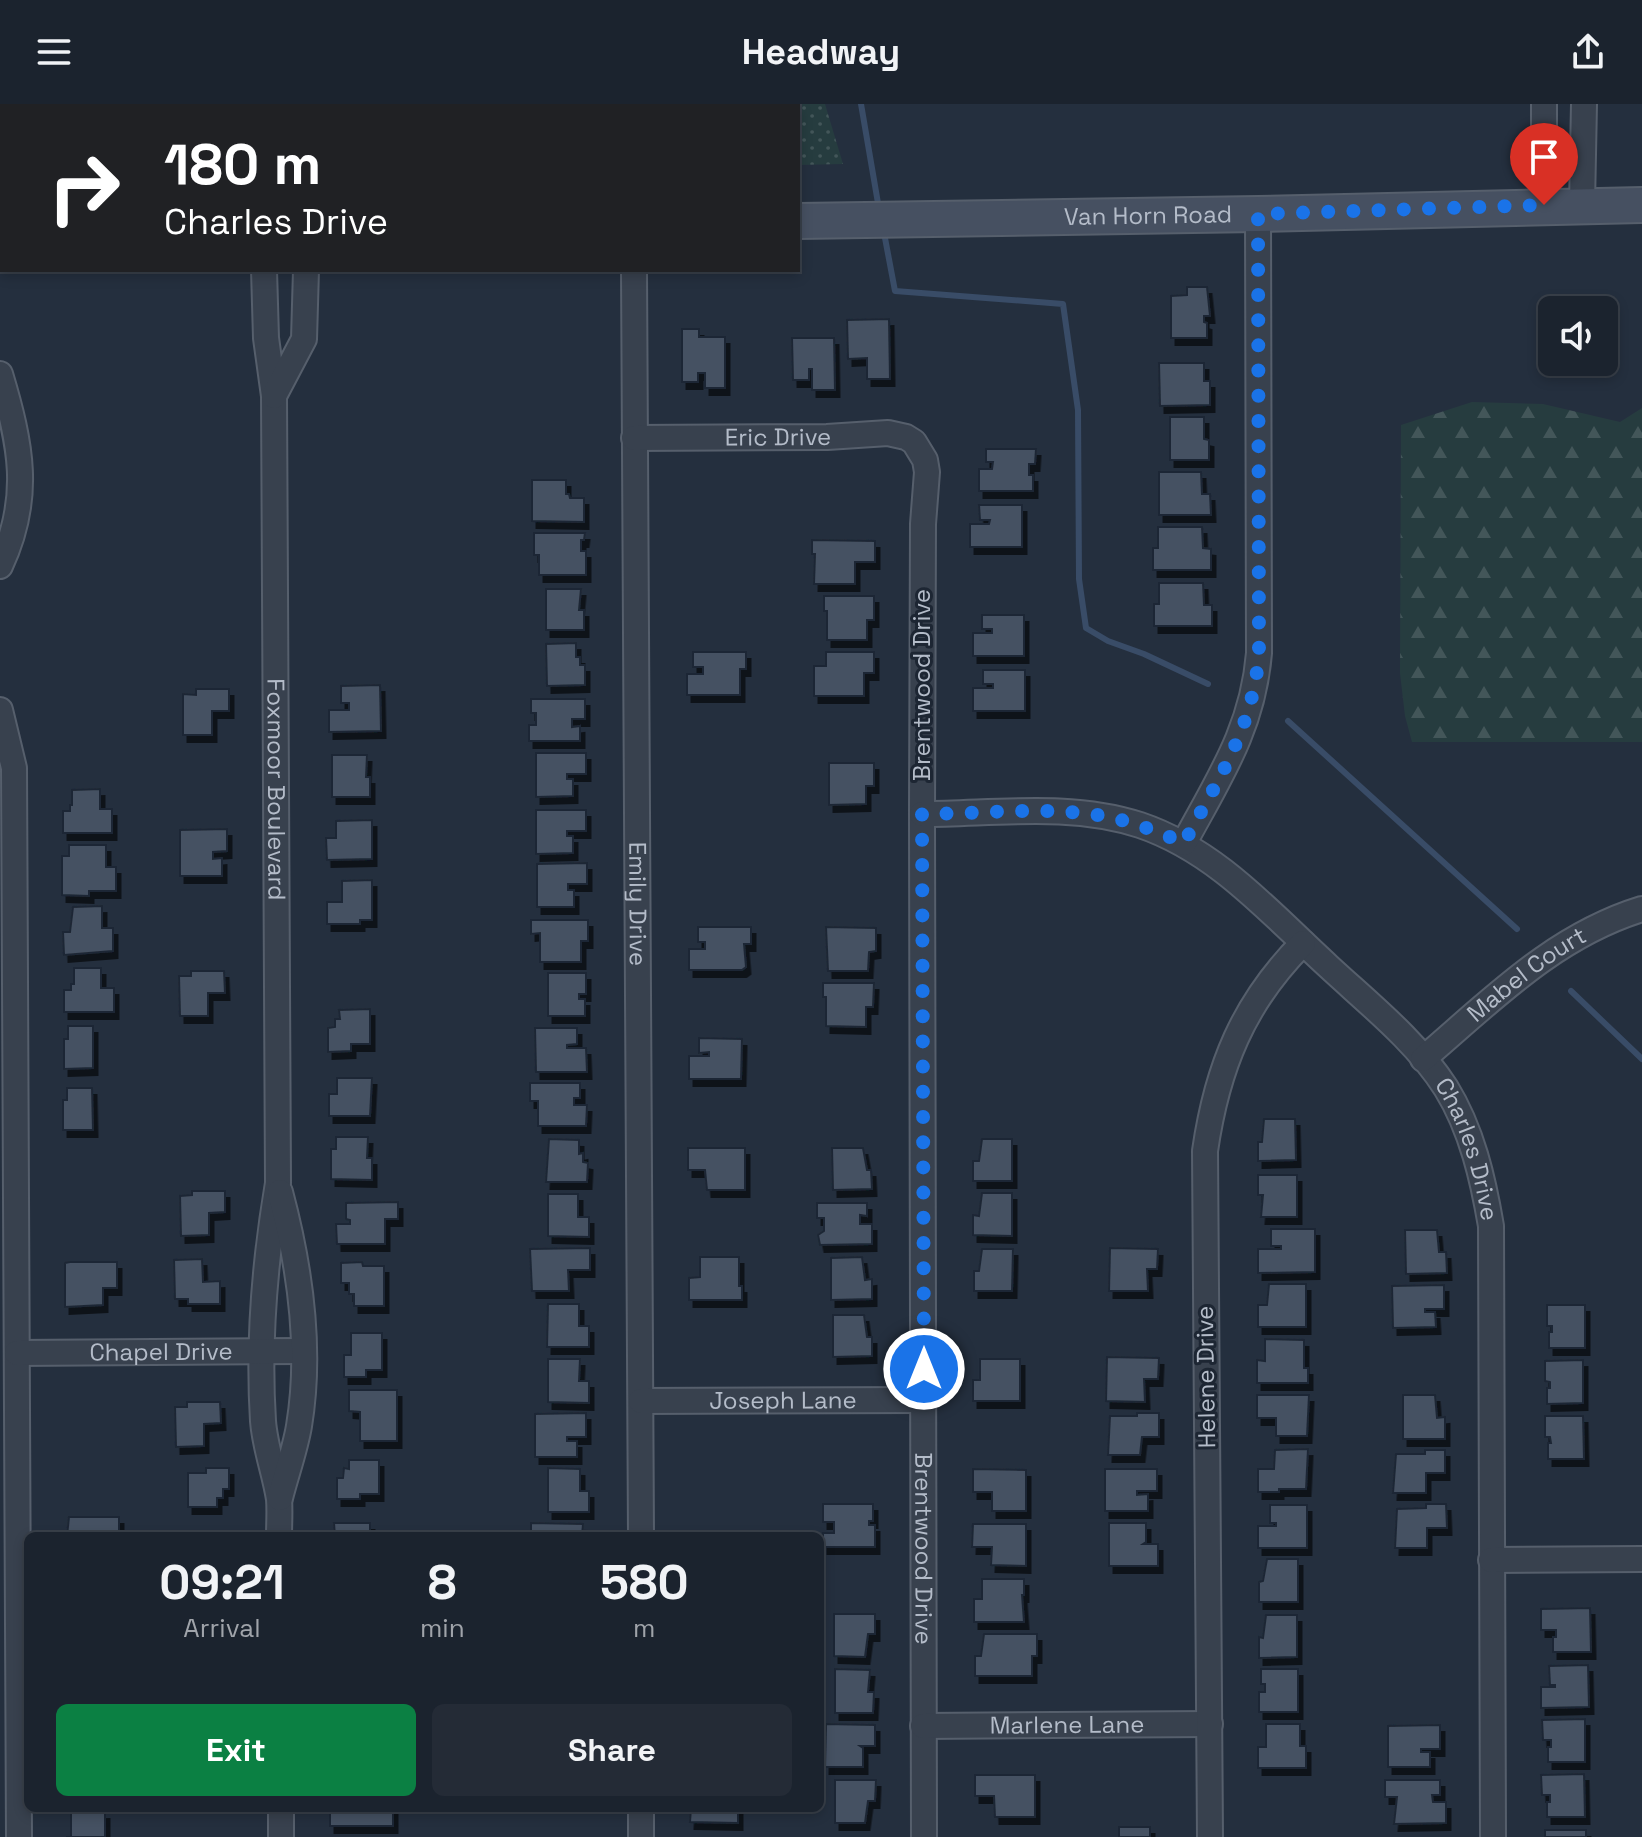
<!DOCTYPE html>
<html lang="en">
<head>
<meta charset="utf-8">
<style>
  body { margin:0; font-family:"Space Grotesk",sans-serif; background:#242b36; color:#f1f3f6; height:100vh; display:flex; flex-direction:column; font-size:30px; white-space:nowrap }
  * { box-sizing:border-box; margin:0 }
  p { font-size:26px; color:#a0a4aa }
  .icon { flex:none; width:44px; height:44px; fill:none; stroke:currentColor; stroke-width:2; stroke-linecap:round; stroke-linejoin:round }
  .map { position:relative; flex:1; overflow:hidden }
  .drawer { position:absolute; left:24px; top:1428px; width:800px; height:280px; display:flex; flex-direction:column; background:#1b232e; border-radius:12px; box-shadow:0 4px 12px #0003,0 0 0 2px #39404a }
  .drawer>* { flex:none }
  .guide { position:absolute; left:0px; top:0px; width:800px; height:168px; box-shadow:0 4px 12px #0003,0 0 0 2px #39404a; background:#202124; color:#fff; overflow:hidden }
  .fabs { position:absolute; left:1538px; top:192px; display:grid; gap:16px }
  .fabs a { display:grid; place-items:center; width:80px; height:80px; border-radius:12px; background:#1b232e; box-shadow:0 4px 12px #0003,0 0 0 2px #39404a; font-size:40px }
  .pin { position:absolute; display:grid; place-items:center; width:68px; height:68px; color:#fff; margin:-82px -34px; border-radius:50% 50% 50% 0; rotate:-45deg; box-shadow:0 0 8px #0007 }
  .pin .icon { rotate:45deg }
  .me { position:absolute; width:88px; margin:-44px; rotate:0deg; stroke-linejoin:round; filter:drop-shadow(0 0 6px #0008) }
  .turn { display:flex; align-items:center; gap:28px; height:168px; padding:0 32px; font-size:36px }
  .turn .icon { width:104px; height:104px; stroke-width:2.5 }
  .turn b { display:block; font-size:56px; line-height:68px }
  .eta { display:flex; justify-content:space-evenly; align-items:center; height:136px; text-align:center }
  .eta b { font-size:48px; font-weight:700; line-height:56px }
  .primary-button { display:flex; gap:16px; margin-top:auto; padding:16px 32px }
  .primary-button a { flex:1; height:92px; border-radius:12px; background:#0b8043; color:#fff; font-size:32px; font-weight:700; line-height:92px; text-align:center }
  .primary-button a+a { background:#242b36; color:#f1f3f6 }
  header { display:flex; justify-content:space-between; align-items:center; height:104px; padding:0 32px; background:#1b232e; font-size:36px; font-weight:700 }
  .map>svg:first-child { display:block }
  .grass { fill:url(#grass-dots) }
  .forest { fill:url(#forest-firs) }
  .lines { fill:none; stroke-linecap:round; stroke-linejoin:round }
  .stream { stroke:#394c67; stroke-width:6 }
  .building { fill:#455162; stroke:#1f2835; stroke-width:2; filter:url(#shadow) }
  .service-casing { stroke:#565f6c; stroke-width:16 }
  .minor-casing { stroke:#565f6c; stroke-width:28 }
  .secondary-casing { stroke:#565f6c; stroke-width:38 }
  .service { stroke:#38414e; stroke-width:12 }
  .minor { stroke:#38414e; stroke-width:24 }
  .secondary { stroke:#465061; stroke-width:34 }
  .route { stroke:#1a73e8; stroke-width:14; stroke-dasharray:0 25.2 }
  .labels { text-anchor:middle; stroke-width:6; stroke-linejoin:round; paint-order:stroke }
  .street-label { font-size:24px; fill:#b4bcc9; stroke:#1d2633 }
</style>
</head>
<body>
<header><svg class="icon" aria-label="menu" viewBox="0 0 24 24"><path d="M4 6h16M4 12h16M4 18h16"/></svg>Headway<svg class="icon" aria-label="share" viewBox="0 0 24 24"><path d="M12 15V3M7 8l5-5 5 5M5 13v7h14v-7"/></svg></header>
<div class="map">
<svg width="1642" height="1733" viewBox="0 0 1642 1733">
  <defs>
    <pattern id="grass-dots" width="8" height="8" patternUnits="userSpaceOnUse" patternTransform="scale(2)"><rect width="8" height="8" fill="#263c3f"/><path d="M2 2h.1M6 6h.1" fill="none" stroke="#435659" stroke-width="1.8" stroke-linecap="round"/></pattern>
    <pattern id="forest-firs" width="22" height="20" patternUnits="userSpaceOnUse" patternTransform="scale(2)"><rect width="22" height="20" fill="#263c3f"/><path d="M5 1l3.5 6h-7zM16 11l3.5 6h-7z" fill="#435659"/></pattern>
    <filter id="shadow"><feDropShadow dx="4.5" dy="7" stdDeviation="0" flood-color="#0009"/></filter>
  </defs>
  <rect width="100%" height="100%" fill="#242f3e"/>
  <polygon class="grass" points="426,0 825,0 843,60 798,61 798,2 426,2"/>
  <polygon class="forest" points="1472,298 1543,300 1620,318 1642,304 1642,638 1412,638 1405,612 1400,569 1401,321"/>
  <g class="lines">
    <g class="stream">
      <polyline points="861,0 879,105"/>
      <polyline points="885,134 895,187 1063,200 1078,306 1079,475 1086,524 1108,537 1144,550 1208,580"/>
      <polyline points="1288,617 1517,825"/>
      <polyline points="1571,887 1642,955"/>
    </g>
  </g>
  <g class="building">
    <polygon points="1187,183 1207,183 1210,212 1204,212 1204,218 1207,219 1207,234 1171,234 1171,192 1187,191"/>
    <polygon points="889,215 890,275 867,275 867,254 848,255 847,216"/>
    <polygon points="682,225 699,225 699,233 725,233 725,284 705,284 705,269 698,269 698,278 682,278"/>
    <polygon points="792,234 834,234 835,286 812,286 812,265 809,265 809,276 793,276"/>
    <polygon points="1159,259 1204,259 1204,277 1210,277 1210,301 1160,302"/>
    <polygon points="1170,313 1204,313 1204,335 1209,336 1209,356 1170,356"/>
    <polygon points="986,345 1036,345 1035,360 1029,360 1029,371 1033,371 1033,387 979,387 979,365 992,365 993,358 986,358"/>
    <polygon points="1159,368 1201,368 1202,390 1210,390 1211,411 1159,411"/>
    <polygon points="532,376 566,376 566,390 569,390 570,394 584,394 584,418 532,417"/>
    <polygon points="979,401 1022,401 1022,443 970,443 970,420 989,420 990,416 980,416"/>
    <polygon points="1158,423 1202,423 1203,444 1211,445 1211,466 1153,466 1153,444 1158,444"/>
    <polygon points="534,429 585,429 584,436 581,436 581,447 586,447 586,471 539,471 539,451 534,451"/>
    <polygon points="812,436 875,437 875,458 855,458 855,480 814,480 815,450 812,450"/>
    <polygon points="1159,479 1203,479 1204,501 1212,501 1212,522 1154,522 1154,500 1159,500"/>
    <polygon points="546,485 581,485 579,506 584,506 584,526 546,526"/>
    <polygon points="824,492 874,492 874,516 867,516 867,536 827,536 827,507 824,507"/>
    <polygon points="982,511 1024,511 1024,552 973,552 973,529 992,529 992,525 982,525"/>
    <polygon points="576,539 576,553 580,553 580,561 585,561 585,581 547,582 546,540"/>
    <polygon points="693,548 746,548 746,565 740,565 740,591 687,591 687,570 703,570 703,563 693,563"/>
    <polygon points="826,548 874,548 874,569 864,569 864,592 814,592 814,562 826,562"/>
    <polygon points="983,566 1025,566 1025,607 973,607 973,584 993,584 993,580 983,580"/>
    <polygon points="380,581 381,627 329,628 329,606 349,606 349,599 341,599 341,582"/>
    <polygon points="196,585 229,585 229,607 212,607 212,631 183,631 183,590 196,591"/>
    <polygon points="531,595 585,595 585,615 572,615 572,623 580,622 580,637 529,637 529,621 536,621 536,609 531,609"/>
    <polygon points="536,649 586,649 586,670 567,670 567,675 573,675 573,692 536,693"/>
    <polygon points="332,651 367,651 366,673 370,673 370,693 332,693"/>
    <polygon points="829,659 874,659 874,682 866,682 866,700 829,701"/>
    <polygon points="100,685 100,705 112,705 112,729 63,729 63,707 70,707 70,701 72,701 72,686"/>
    <polygon points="536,706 586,706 586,727 567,727 567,732 573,732 573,749 536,750"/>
    <polygon points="372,716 372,755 327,756 326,734 336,734 336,717"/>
    <polygon points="227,725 227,747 213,748 213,755 222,754 222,772 180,772 180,726"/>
    <polygon points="69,741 106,741 106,763 116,763 116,787 89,787 89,792 62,791 62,752 69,752"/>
    <polygon points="587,759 587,780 568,780 568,786 574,786 574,803 537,803 537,760"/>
    <polygon points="372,776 372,816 360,816 360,820 327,820 327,798 342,798 342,777"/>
    <polygon points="102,802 102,824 113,824 113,847 64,851 63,828 70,828 73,803"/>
    <polygon points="531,816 588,816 588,837 581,837 581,858 540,858 540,829 531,830"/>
    <polygon points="698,823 751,823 751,840 744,840 746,863 742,866 689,866 689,845 705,845 705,838 698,838"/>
    <polygon points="826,823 876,824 876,847 869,848 868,867 828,867"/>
    <polygon points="74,864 101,864 101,884 114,884 114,908 64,908 64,886 71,886 71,880 74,880"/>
    <polygon points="191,867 224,867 225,889 208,889 208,912 180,912 179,872 191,872"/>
    <polygon points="548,869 586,869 586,890 579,890 579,895 585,895 585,912 548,912"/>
    <polygon points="823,879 874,879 873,903 866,903 866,923 826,922 826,893 823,893"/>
    <polygon points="370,905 370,940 351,940 351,947 328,948 328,924 335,923 335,915 340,915 339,906"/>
    <polygon points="68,922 93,922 93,964 64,965 64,935 68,935"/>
    <polygon points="535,924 577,924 577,940 567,941 567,944 586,944 587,968 536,968"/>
    <polygon points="699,934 742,935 741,975 689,975 689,952 709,952 709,948 699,949"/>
    <polygon points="337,974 372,974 370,1012 329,1012 329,990 337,990"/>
    <polygon points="530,979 580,979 580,994 574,994 574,1001 587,1001 586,1022 538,1022 538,997 530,997"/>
    <polygon points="67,984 92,984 93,1026 63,1026 63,996 67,996"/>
    <polygon points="1264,1015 1295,1015 1296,1056 1258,1057 1258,1038 1262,1038"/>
    <polygon points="336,1033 368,1033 367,1054 372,1054 372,1076 331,1075 331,1045 336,1045"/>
    <polygon points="549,1035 579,1036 579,1050 583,1049 583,1058 588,1059 587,1078 546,1078"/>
    <polygon points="982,1035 1012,1035 1012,1077 973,1077 973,1057 979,1057"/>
    <polygon points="688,1044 745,1044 745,1086 707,1086 705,1066 688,1066"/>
    <polygon points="832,1044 863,1044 867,1066 871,1066 872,1085 833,1086"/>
    <polygon points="1258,1071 1297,1071 1297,1113 1261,1113 1263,1091 1258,1091"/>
    <polygon points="192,1087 225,1087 225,1108 209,1109 209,1131 181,1132 180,1092 192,1091"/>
    <polygon points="982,1089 1012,1089 1012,1132 973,1131 973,1111 979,1112"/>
    <polygon points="548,1090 578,1090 578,1113 589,1113 589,1133 548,1132"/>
    <polygon points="398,1098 398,1115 385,1115 385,1140 337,1140 336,1120 350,1120 350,1116 346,1115 346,1099"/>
    <polygon points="817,1099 867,1099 867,1112 860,1111 860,1120 872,1120 872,1140 820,1141 818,1131 824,1127 824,1114 817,1114"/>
    <polygon points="1271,1125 1315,1125 1315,1168 1258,1169 1258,1145 1281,1145 1281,1142 1271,1142"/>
    <polygon points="1405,1126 1437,1126 1439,1148 1446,1148 1447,1169 1406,1170"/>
    <polygon points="590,1144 590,1166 568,1166 569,1187 532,1187 530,1145"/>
    <polygon points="1110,1144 1158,1145 1157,1165 1147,1165 1148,1187 1109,1187"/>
    <polygon points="982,1145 1013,1145 1012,1187 974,1187 974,1167 979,1167"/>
    <polygon points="700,1153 739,1153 739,1182 742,1182 742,1196 689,1196 689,1174 700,1173"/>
    <polygon points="862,1153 865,1176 872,1175 872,1195 831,1196 831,1154"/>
    <polygon points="202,1155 203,1178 220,1177 220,1200 188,1200 188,1195 175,1195 174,1156"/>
    <polygon points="70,1158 117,1158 117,1184 103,1184 103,1201 65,1203 65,1159"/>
    <polygon points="362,1158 363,1162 384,1162 384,1202 354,1202 354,1190 349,1190 349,1179 341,1179 341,1159"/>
    <polygon points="1269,1180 1306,1180 1306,1223 1258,1223 1258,1201 1267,1201"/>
    <polygon points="1444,1181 1444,1205 1425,1205 1425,1208 1435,1208 1436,1223 1393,1224 1392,1182"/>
    <polygon points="548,1200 579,1200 579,1222 589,1222 589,1243 547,1243"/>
    <polygon points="1547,1201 1585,1201 1585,1244 1549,1244 1549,1228 1552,1228 1552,1222 1547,1222"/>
    <polygon points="833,1211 864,1211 867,1233 872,1233 872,1252 833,1253"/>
    <polygon points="351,1229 382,1229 382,1266 366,1266 366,1273 344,1273 344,1251 351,1251"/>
    <polygon points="1265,1235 1304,1236 1304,1264 1308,1264 1308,1279 1257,1279 1257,1256 1265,1257"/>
    <polygon points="1107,1253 1159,1254 1158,1275 1144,1275 1145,1298 1106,1297"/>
    <polygon points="548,1255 580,1255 579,1277 589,1277 589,1299 548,1298"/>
    <polygon points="980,1255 1020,1255 1020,1297 973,1297 973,1276 980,1276"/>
    <polygon points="1583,1256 1583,1299 1547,1300 1547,1284 1550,1284 1550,1278 1545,1277 1545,1257"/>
    <polygon points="349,1286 397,1286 397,1337 360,1337 360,1308 349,1307"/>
    <polygon points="1257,1291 1309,1291 1307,1332 1276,1332 1276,1314 1257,1314"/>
    <polygon points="1403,1291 1435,1291 1437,1314 1445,1313 1445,1335 1403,1335"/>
    <polygon points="187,1298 220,1298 221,1319 204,1320 204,1342 176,1343 175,1303 187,1303"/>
    <polygon points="586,1309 586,1333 567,1333 567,1337 577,1337 577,1353 535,1353 535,1310"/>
    <polygon points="1137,1309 1159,1309 1159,1333 1142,1333 1140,1351 1108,1351 1110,1312 1137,1312"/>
    <polygon points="1545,1312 1583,1312 1584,1355 1548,1355 1548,1339 1551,1339 1550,1333 1545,1333"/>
    <polygon points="1308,1345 1306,1385 1279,1385 1279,1388 1258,1388 1258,1365 1274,1365 1275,1346"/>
    <polygon points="1425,1346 1445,1346 1445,1369 1426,1369 1426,1389 1393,1389 1396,1350 1425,1350"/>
    <polygon points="349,1356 379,1356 379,1390 360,1390 360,1395 337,1395 337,1374 343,1374 344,1364 349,1365"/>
    <polygon points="206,1364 229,1364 229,1385 223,1385 223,1394 217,1394 217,1403 188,1403 188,1369 206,1369"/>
    <polygon points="548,1364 580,1365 580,1387 589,1387 589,1408 548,1408"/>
    <polygon points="973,1365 1026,1366 1026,1407 992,1407 992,1388 973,1388"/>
    <polygon points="1105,1365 1157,1365 1157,1387 1137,1387 1137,1391 1148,1390 1148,1407 1105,1407"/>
    <polygon points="823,1400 873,1400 873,1417 869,1417 869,1421 875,1421 875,1443 823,1443 823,1429 834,1429 834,1418 823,1418"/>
    <polygon points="1426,1400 1446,1400 1447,1424 1427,1424 1427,1444 1395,1444 1397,1405 1426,1404"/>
    <polygon points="1270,1401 1307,1401 1307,1444 1258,1444 1258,1422 1276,1422 1276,1419 1270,1419"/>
    <polygon points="69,1413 119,1413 119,1432 67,1432"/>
    <polygon points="334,1419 370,1419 370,1432 335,1432"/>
    <polygon points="531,1419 583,1420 582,1432 531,1432"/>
    <polygon points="1109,1419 1146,1419 1146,1438 1143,1440 1158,1440 1158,1462 1109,1462"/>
    <polygon points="973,1420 1026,1420 1026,1462 991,1461 992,1443 972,1443"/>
    <polygon points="1267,1455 1298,1455 1298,1498 1259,1498 1259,1478 1263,1477"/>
    <polygon points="982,1475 1024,1475 1024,1491 1022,1491 1024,1518 974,1518 974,1495 982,1495"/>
    <polygon points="1590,1504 1591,1548 1553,1548 1553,1533 1556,1533 1556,1526 1541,1526 1541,1505"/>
    <polygon points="834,1510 875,1510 875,1530 868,1530 865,1553 834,1552"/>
    <polygon points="1266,1511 1297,1511 1297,1553 1259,1554 1259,1533 1263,1534"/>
    <polygon points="984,1530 1037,1530 1037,1552 1032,1552 1032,1572 975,1572 975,1552 981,1552"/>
    <polygon points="1588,1561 1589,1603 1541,1604 1541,1583 1555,1583 1555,1581 1550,1581 1549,1562"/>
    <polygon points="835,1565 870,1566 868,1588 874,1588 873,1609 835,1609"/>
    <polygon points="1261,1565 1298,1565 1298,1608 1259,1608 1259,1588 1265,1588 1265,1580 1261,1580"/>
    <polygon points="1585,1615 1585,1658 1548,1658 1548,1643 1551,1643 1551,1636 1543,1636 1542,1616"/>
    <polygon points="826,1620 875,1621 875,1642 860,1642 863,1644 863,1663 825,1663"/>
    <polygon points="1266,1620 1300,1620 1300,1642 1306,1642 1306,1664 1258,1664 1258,1643 1266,1643"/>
    <polygon points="1440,1621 1440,1645 1421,1645 1421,1648 1430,1648 1430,1663 1388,1663 1388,1622"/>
    <polygon points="1584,1670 1585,1713 1547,1713 1547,1698 1550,1698 1550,1691 1542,1691 1541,1671"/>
    <polygon points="975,1671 1035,1671 1035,1713 995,1713 994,1692 975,1692"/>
    <polygon points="835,1676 876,1676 875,1697 868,1697 865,1719 835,1719"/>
    <polygon points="1385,1676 1440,1676 1440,1691 1432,1691 1433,1698 1446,1698 1446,1719 1394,1720 1397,1693 1385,1693"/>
    <rect x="330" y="1704" width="63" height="18"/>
    <polygon points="691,1704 738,1704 738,1719 690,1718"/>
    <polygon points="105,1708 105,1733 66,1733 71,1733 71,1709"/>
    <rect x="1119" y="1723" width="31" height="10"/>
    <rect x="1545" y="1726" width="41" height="7"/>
  </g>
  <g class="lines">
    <defs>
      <g id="service">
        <polyline points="101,0 101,2"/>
        <polyline points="281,2 281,0"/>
      </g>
      <g id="minor">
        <polyline points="1582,100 1584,0"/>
        <polyline points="1544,101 1544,0"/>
        <path id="s1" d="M264,166L266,234L274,292L278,1079C265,1156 258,1238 263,1317C265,1344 275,1369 279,1395C280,1407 279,1420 279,1432"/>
        <path id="s2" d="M634,166L641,1432"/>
        <path d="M0,270C21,340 32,394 0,462"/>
        <polyline points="274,292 304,235 306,166"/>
        <path id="s3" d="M634,334L827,333L888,329L906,333L914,338L925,356L927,368L923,420L922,710L924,1733"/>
        <polyline points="0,606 14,664 19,1733"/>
        <path id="s4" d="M922,710C993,710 1070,698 1140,721C1217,747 1270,809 1328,862C1369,900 1416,937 1446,984C1472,1026 1483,1075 1491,1122L1493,1733"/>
        <path d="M1184,739C1219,674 1253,624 1259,549L1258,110"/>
        <path id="s5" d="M1423,955C1492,896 1554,832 1642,805"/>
        <path id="s6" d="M17,1249L304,1247"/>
        <path id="s7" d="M641,1297L924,1296"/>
        <path d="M280,1394C286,1370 295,1346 299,1322C312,1243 300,1163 280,1088"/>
        <polyline points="1491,1456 1642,1455"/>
        <path id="s8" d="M923,1622L1210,1620"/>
        <polyline points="281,1704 281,1733"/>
        <polyline points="641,1704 641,1733"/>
        <path d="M1210,1733L1205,1047C1217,964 1243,899 1303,839"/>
      </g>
      <g id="secondary">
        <path id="s9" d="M798,117L1258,110L1642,101"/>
        <polyline points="0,123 2,123"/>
      </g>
    </defs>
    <use href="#service" class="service-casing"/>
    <use href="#minor" class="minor-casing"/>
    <use href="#secondary" class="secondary-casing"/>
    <use href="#service" class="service"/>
    <use href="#minor" class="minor"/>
    <use href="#secondary" class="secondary"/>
  </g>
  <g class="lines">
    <path class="route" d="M924,1265L922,710C977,710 1034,703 1090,710C1123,714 1154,726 1184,739C1219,674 1253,624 1259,549L1258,110L1544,101"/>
  </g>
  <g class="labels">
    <g class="street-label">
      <text dy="8" stroke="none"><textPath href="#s9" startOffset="350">Van Horn Road</textPath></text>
      <text dy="8" stroke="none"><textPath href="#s3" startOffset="144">Eric Drive</textPath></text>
      <text transform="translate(922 581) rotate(-90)" y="8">Brentwood Drive</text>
      <text dy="8" stroke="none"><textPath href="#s1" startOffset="520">Foxmoor Boulevard</textPath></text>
      <text dy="8" stroke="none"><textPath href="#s2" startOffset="634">Emily Drive</textPath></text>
      <text dy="8" stroke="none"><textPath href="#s5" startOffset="134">Mabel Court</textPath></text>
      <text dy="8" stroke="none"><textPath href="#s4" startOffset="692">Charles Drive</textPath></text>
      <text dy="8" stroke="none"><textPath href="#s6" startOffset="144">Chapel Drive</textPath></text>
      <text transform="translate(1206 1273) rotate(-91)" y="8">Helene Drive</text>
      <text dy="8" stroke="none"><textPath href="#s7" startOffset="142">Joseph Lane</textPath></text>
      <text dy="8" stroke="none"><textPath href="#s3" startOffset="1392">Brentwood Drive</textPath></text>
      <text dy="8" stroke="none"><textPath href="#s8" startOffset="144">Marlene Lane</textPath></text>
    </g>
  </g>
</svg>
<div class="fabs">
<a><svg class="icon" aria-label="sound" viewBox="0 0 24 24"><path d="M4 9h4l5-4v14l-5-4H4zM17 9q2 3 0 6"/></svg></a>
</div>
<div class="pin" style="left:1544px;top:101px;background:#d93025"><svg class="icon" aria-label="arrive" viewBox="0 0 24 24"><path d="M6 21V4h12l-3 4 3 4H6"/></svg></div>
<svg class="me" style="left:924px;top:1265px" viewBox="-20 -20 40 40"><circle r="17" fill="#1a73e8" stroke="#fff" stroke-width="3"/><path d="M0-11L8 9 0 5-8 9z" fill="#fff"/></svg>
<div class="guide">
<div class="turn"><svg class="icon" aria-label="right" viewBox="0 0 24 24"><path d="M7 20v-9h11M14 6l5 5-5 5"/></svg><div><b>180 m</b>Charles Drive</div></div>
</div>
<section class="drawer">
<div class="eta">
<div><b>09:21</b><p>Arrival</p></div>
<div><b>8</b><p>min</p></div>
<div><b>580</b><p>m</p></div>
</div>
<div class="primary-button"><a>Exit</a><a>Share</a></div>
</section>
</div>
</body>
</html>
